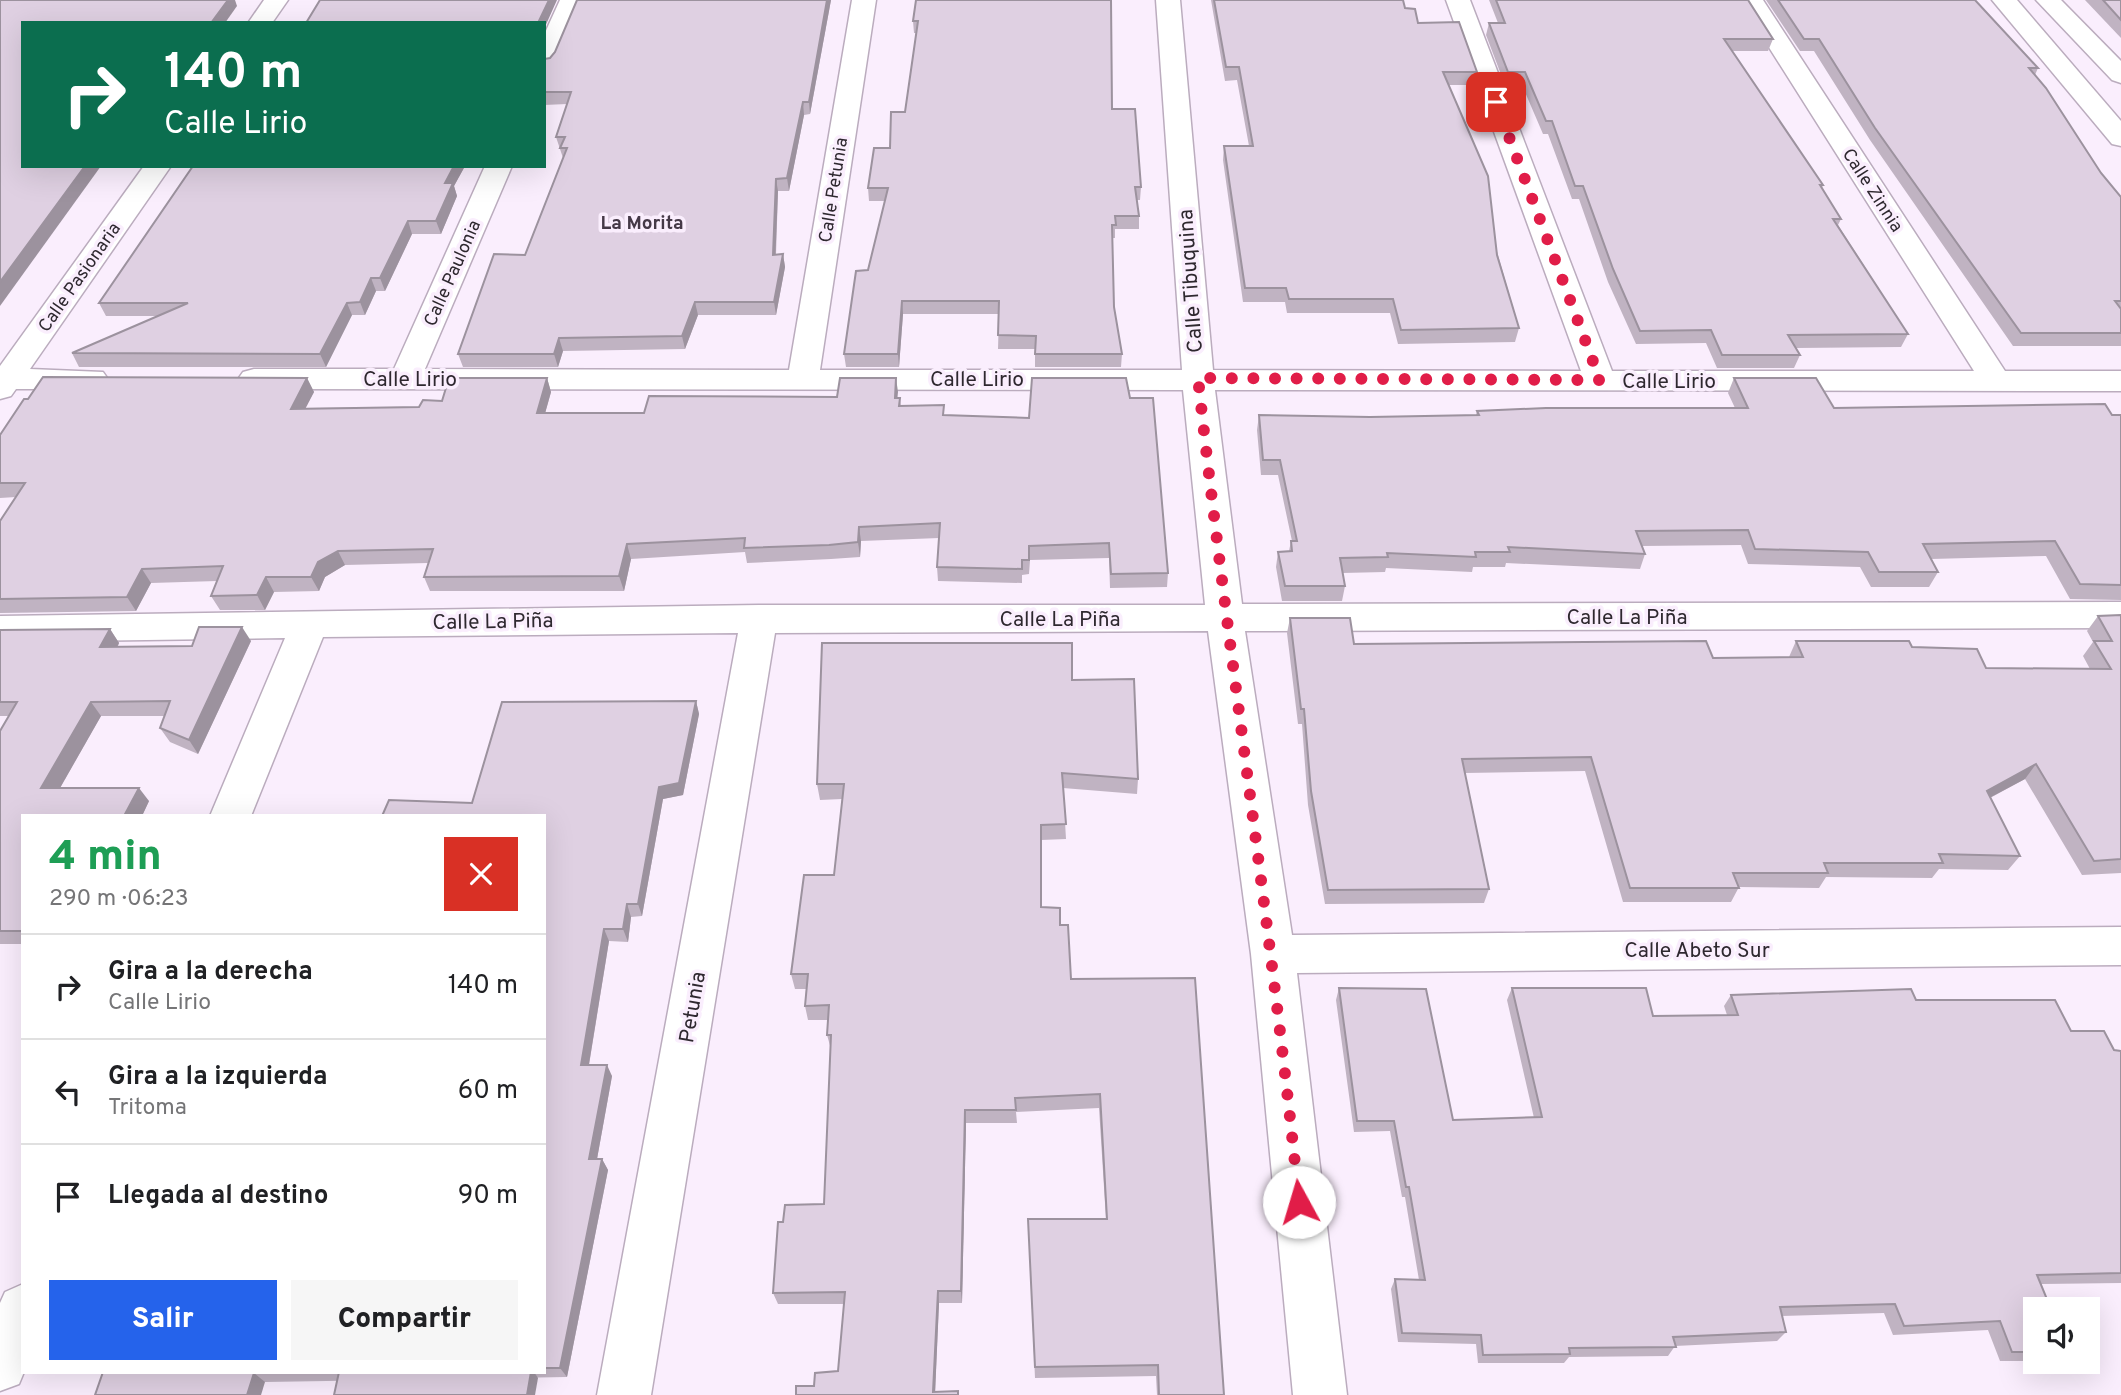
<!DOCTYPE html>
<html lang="es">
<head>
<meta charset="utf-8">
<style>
  body { margin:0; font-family:Overpass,sans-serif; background:#f6f6f6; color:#202124; height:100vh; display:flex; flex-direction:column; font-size:26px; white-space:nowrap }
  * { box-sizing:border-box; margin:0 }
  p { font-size:23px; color:#757577 }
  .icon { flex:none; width:38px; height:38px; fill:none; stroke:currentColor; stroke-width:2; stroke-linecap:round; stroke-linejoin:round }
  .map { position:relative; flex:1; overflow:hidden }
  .side { position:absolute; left:21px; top:814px; width:525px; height:560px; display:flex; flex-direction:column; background:#fff; border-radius:0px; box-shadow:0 7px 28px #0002 }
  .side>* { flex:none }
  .guide { position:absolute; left:21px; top:21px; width:525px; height:147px; border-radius:0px; box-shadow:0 7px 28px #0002; background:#0b6e4f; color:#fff; overflow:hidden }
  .buttons { position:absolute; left:2023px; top:1297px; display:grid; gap:14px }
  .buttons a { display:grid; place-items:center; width:77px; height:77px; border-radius:0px; background:#fff; box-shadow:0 7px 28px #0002; font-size:35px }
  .pin { position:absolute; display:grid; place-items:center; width:60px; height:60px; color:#fff; margin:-30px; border-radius:14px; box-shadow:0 4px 10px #0006 }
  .me { position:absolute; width:77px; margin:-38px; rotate:354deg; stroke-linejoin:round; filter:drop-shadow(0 0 5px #0008) }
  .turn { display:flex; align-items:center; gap:24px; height:147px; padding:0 28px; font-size:32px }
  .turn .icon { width:91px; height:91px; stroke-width:2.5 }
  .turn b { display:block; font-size:49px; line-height:60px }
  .round { display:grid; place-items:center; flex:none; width:74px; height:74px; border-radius:0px; background:#f6f6f6 }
  .head { display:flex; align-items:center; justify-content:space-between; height:119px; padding:0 28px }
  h1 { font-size:42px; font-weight:800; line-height:52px; color:#1e9e55 }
  .action { display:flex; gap:14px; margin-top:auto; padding:14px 28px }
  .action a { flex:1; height:80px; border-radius:0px; background:#2563eb; color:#fff; font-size:28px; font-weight:800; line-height:80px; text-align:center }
  .action a+a { background:#f6f6f6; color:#202124 }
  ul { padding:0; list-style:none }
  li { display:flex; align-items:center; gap:21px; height:105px; padding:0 28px; border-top:2px solid #e0e0e0 }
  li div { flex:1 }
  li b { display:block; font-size:26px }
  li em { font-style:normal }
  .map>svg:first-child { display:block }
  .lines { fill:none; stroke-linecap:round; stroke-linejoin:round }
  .minor-casing { stroke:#bbacbe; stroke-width:3 }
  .minor { fill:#fff; fill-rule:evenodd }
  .wall { fill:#c0b3c2 }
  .shaded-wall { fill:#9c929e }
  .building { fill:#dfd0e2; stroke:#9c929e; stroke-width:2 }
  .route { stroke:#e11d48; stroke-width:12; stroke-dasharray:0 21.6 }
  .labels { text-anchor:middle; stroke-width:7; stroke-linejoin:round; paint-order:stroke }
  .far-street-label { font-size:18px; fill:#2e282f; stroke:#faeefd }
  .far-neighbourhood-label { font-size:19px; font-weight:bold; fill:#453947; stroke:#faeefd }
  .street-label { font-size:21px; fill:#2e282f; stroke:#faeefd }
</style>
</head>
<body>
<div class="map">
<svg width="2121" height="1395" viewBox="0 0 2121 1395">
  <rect width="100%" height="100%" fill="#faeefd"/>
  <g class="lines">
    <defs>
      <g id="minor">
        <polygon points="264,0 288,0 272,23 248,23"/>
        <polygon points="560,0 584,0 556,63 553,68 544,70 544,35"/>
        <polygon points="852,0 876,0 820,370 1182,370 1156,0 1180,0 1213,370 1581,371 1446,0 1470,0 1612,371 1974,371 1739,0 1763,0 2005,371 2121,371 2121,391 1215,390 1242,604 2121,602 2121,628 1245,631 1292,935 2121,927 2121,965 1297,973 1347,1395 1293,1395 1251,954 1208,631 775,633 651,1395 597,1395 738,633 323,637 251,816 210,816 285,638 0,642 0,616 759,605 1205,605 1183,390 254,389 243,386 238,379 243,372 254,369 394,369 485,166 512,166 425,369 789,370"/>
        <polygon points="1992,0 2017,0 2121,121 2121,146 2112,144"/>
        <polygon points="2036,0 2061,0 2121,61 2121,83 2112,80"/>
        <polygon points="144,166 171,166 30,369 103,372 108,379 103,386 92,389 16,389 11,396 0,399 0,366"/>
        <polygon points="23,1284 24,1372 19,1384 0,1391 0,1303 5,1292"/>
      </g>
    </defs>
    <use href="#minor" class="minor-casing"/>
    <use href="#minor" class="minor"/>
  </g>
  <g class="wall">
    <polygon points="831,0 810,114 804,115 789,191 778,191 776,255 783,254 785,267 776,315 698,315 685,349 563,351 558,367 463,367 458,354 525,255 563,158 556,137 567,104 544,105 544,59"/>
    <polygon points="916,0 1112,109 1141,187 1140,200 1137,200 1139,216 1139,229 1115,229 1115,238 1112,238 1114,307 1122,354 1121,367 1035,367 1035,349 998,349 999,314 903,314 899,367 846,367 844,354 868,270 885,201 869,201 868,188 890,148 905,112 916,33 914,33 913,21"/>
    <polygon points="1211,0 1403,0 1405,8 1418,23 1477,72 1474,85 1449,85 1519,328 1515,342 1398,344 1390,313 1287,313 1285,302 1243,302 1223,160 1224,146 1249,146 1237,80 1225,81"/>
    <polygon points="1489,0 1748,0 1773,39 1768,51 1732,51 1823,185 1822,188 1841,219 1838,225 1908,334 1901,347 1796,348 1800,355 1794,368 1717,368 1706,343 1636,344 1608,282 1579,199 1572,199 1548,134 1543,134 1522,85 1505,85 1486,35 1489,23 1498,23"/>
    <polygon points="1766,0 1975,0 2038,68 2035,75 2101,173 2121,197 2121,346 2013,346 1870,140 1814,51 1800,51"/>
    <polygon points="2085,0 2121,0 2121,38"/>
    <polygon points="193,166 465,166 454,186 457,196 441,234 412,234 385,291 376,291 365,315 352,315 326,367 79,367 72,353 158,316 106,316 99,303"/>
    <polygon points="307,378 314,392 305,408 419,407 442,401 547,378 551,392 545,413 644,413 837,397 896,378 897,398 900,398 901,406 944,415 1029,418 1130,398 1168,573 1167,587 1110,588 1109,558 1030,560 1029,574 1022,575 1022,583 938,581 937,567 939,538 861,541 860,557 831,559 747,563 745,552 631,559 624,591 430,591 424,577 428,563 345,565 325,577 319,591 274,592 265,610 220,610 211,596 217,581 151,583 136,611 0,613 0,521 16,497 0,498 0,435"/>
    <polygon points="1734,378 1834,408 2121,415 2121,600 2070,599 2046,556 1931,559 1938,572 1929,587 1871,587 1860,567 1748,564 1741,545 1642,546 1645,554 1640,569 1506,563 1505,567 1473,567 1472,572 1386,568 1385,572 1342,573 1345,586 1342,601 1282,601 1276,567 1278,552 1289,551 1291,541 1292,541 1278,475 1261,475 1257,430 1259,415 1370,417 1476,415 1477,411 1735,408 1728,393"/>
    <polygon points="2121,615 2121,873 2082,875 2025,779 1990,798 2020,856 2008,870 1939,869 1932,878 1826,877 1819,888 1739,887 1731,902 1623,902 1585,771 1465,773 1489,889 1484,903 1325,904 1308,805 1302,724 1298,724 1287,633 1290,618 1354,644 1713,658 1789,657 1796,641 1912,647 1986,668 2090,669 2083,656 2093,642 2087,631 2098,616"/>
    <polygon points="110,629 119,643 118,646 192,646 251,641 198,754 170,742 160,728 165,716 101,716 60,788 149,801 142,816 23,816 23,944 0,944 0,731 9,716 0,716 0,630"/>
    <polygon points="1072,680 1138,779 1137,794 1063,788 1066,839 1041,840 1041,907 1060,925 1071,979 1224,1395 1157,1395 1156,1376 1035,1378 1028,1219 1106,1219 1099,1108 1016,1112 1017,1123 966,1123 962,1303 939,1303 935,1392 959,1395 814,1386 838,1371 844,1304 778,1304 773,1293 783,1222 824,1204 831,1049 827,1035 828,1020 808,1020 805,1006 806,989 795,989 791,974 834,875 842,799 820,800 817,784"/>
    <polygon points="696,701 699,714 683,795 663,799 642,916 631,917 628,942 609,941 589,1065 612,1076 597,1159 602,1159 608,1170 567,1377 265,1382 103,1372 544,1372 544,816 472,803"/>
    <polygon points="1339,988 1453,1120 1534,1118 1507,1000 1512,988 1653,1016 1727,1015 1724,1006 1731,995 1916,1000 2071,1031 2114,1050 2121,1051 2121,1283 2041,1284 2035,1309 2035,1361 2000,1361 1988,1330 1893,1335 1884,1313 1782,1316 1786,1332 1777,1341 1675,1346 1668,1356 1569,1357 1564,1363 1478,1363 1476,1344 1398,1342 1391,1289 1395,1279 1419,1280 1405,1197 1402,1197 1390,1131 1354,1132 1336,1000"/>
  </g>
  <g class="shaded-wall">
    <polygon points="228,0 235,0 237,6 225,23 211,23"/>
    <polygon points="549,0 557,0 544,29 544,23 538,23"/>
    <polygon points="827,0 831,0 810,114 809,102"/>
    <polygon points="803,102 804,115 789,191 787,178"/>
    <polygon points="85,166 101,166 0,306 0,282"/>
    <polygon points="454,166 465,166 454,186 457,196 441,234 436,221 445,183"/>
    <polygon points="776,179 778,191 775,267 773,255"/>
    <polygon points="408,221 412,234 385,291 380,278"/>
    <polygon points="783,254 785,267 776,315 774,302"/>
    <polygon points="371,278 376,291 365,315 360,302"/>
    <polygon points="902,301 903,314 899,367 898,354"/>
    <polygon points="695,302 698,315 685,349 682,336"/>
    <polygon points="347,303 352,315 326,367 320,354"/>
    <polygon points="559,338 563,351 558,367 554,354"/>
    <polygon points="307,378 314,392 298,423 291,409"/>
    <polygon points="547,378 551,392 541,428 537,413"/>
    <polygon points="896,378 898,392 896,412 895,398"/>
    <polygon points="859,527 861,541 860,557 858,542"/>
    <polygon points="627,544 631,559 624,591 619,576"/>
    <polygon points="338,551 345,565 325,577 319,591 311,577 318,562"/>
    <polygon points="142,569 151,583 136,611 127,597"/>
    <polygon points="266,577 274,592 265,610 257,595"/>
    <polygon points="242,627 251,641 198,754 189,740"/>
    <polygon points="110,629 119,643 110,661 100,647"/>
    <polygon points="696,701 699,714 683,795 663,799 642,916 638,904 659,787"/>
    <polygon points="91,702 101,716 52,802 41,788"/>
    <polygon points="2036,764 2025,779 1976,805 1987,791"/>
    <polygon points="139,788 149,801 142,816 124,816"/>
    <polygon points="627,904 631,917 628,942 623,929"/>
    <polygon points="604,929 609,941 587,1076 581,1065"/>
    <polygon points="607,1065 612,1076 595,1170 589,1159"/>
    <polygon points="965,1110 966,1123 962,1303 961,1291"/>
    <polygon points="602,1159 608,1170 567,1377 560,1368"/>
    <polygon points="938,1291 939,1303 935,1395 933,1392"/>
    <polygon points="531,1372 534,1372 538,1378 535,1395 527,1395"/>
    <polygon points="254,1373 265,1382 261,1395 247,1395"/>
  </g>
  <g class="building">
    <polygon points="0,0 228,0 211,23 23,23 23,166 85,166 0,282"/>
    <polygon points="320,0 549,0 538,23 306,23"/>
    <polygon points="577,0 827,0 809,102 803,102 787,178 776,179 773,255 783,254 774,302 695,302 682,336 559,338 554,354 458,354 494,254 525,255 567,148 560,148 565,137 556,137 571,92 544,92 544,59 550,58 555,52"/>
    <polygon points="916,0 1111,0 1112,109 1135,109 1141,187 1135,187 1139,216 1115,216 1116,225 1112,225 1114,307 1122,354 1035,354 1036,336 998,335 999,301 902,301 898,354 844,354 856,271 868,270 888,188 868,188 874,148 890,148 891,112 905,112 918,21 913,21"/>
    <polygon points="1214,0 1403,0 1405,8 1415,9 1418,23 1459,22 1477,72 1443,72 1488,176 1497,255 1519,328 1401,330 1393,299 1289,299 1286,288 1245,288 1224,146 1253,146 1239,67 1226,67"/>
    <polygon points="1496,0 1748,0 1773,39 1724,39 1823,185 1820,185 1841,219 1833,219 1908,334 1788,335 1800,355 1722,355 1711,330 1640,331 1613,269 1583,186 1575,186 1552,121 1546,121 1525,72 1508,72 1489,23 1505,23"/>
    <polygon points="1778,0 1975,0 2038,68 2029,68 2046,88 2101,173 2121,197 2121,301 2115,301 2121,309 2121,333 2021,333 1875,128 1819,39 1804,39"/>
    <polygon points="2103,0 2121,0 2121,20"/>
    <polygon points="193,166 454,166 445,183 453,183 436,221 408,221 380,278 371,278 360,302 347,303 320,354 72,353 188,303 99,303"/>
    <polygon points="43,377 307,378 291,409 419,407 423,400 442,401 449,378 547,378 537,413 644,413 649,396 837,397 840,378 896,378 895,398 900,398 899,406 944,405 943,415 1029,418 1032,378 1126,378 1130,398 1153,398 1168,573 1111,574 1109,543 1029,546 1029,560 1022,560 1022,569 937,567 940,523 859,527 858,542 829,545 744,548 745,538 627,544 619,576 424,577 433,549 338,551 318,562 311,577 266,577 257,595 211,596 223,566 142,569 127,597 0,599 0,521 25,483 0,483 0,435 24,399 28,399"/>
    <polygon points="1734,378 1816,378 1834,408 2105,404 2112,415 2121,415 2121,585 2080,584 2055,541 1923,544 1938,572 1879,572 1868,552 1755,549 1748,530 1636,531 1645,554 1508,547 1510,552 1475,552 1476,557 1387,553 1388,557 1340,558 1345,586 1285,586 1278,552 1292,551 1291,541 1297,541 1280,460 1263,460 1259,415 1370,417 1479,415 1477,411 1546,408 1748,408"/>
    <polygon points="2121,615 2121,859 2094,861 2036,764 1987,791 2020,856 1939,854 1943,863 1824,863 1828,873 1733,873 1739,888 1630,888 1591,757 1462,759 1489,889 1328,890 1311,791 1304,709 1301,709 1290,618 1350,618 1354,644 1706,641 1713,658 1803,657 1796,641 1909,641 1912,647 1977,649 1986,668 2111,669 2094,641 2112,641 2098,616"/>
    <polygon points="199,627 242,627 189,740 160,728 170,701 91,702 41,788 139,788 124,816 23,816 23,931 0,931 0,731 17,702 0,702 0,630 110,629 100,647 192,646"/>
    <polygon points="822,643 1072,643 1072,680 1134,679 1138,779 1062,773 1066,824 1041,825 1041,907 1060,908 1060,925 1068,925 1071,979 1195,978 1224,1395 1159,1395 1158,1365 1035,1367 1028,1219 1107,1219 1100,1094 1015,1098 1016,1110 965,1110 961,1291 938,1291 933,1392 958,1391 958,1395 796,1395 796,1386 814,1386 815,1373 838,1371 845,1292 773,1293 778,1222 783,1222 785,1205 824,1204 831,1035 827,1035 829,1005 805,1006 808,974 791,974 804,875 834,875 844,784 817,784"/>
    <polygon points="696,701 679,783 659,787 638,904 627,904 623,929 604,929 581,1065 607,1065 589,1159 602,1159 560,1368 544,1368 544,816 382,816 389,800 472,803 502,702"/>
    <polygon points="1339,988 1426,989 1453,1120 1542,1117 1512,988 1646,988 1653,1016 1738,1015 1731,995 1911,989 1916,1000 2055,1000 2071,1031 2104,1031 2114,1050 2121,1051 2121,1273 2037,1275 2051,1309 2035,1309 2035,1352 2012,1352 2000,1321 1904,1326 1895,1304 1780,1307 1786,1332 1673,1337 1676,1347 1569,1348 1570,1354 1483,1355 1481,1335 1402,1333 1395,1279 1425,1280 1409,1187 1406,1187 1394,1121 1357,1121"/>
    <polygon points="103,1372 531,1372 527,1395 334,1395 339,1372 254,1373 247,1395 95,1395"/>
  </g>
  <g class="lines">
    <path class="route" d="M1299,1202C1271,926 1228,653 1198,378L1600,380L1496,102"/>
  </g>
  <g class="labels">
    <g class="far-street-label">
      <text transform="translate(833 190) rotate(-81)" y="6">Calle Petunia</text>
      <text transform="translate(1873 190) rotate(57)" y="6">Calle Zinnia</text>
      <text transform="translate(452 273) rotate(-66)" y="6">Calle Paulonia</text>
      <text transform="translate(79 277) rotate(-55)" y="6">Calle Pasionaria</text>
    </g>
    <g class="far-neighbourhood-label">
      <text x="642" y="229">La Morita</text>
    </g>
    <g class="street-label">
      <text transform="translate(1190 281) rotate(-94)" y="7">Calle Tibuquina</text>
      <text x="410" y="386">Calle Lirio</text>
      <text x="977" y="386">Calle Lirio</text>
      <text x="1669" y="388">Calle Lirio</text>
      <text x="1627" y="624">Calle La Piña</text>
      <text x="1060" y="626">Calle La Piña</text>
      <text transform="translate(493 621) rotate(-1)" y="7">Calle La Piña</text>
      <text x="1697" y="957">Calle Abeto Sur</text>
      <text transform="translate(692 1007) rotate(-80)" y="7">Petunia</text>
    </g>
  </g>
</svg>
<div class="buttons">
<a><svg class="icon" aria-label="sound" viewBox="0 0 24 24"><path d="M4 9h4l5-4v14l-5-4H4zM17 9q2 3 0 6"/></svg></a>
</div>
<div class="pin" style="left:1496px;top:102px;background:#d93025"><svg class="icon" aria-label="arrive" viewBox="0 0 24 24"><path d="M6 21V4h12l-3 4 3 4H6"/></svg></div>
<svg class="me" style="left:1299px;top:1202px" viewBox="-20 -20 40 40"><circle r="19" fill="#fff"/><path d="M0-13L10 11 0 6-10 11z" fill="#e11d48"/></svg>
<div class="guide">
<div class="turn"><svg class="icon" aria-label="right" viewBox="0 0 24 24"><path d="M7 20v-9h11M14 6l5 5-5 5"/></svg><div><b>140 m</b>Calle Lirio</div></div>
</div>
<section class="side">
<div class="head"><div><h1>4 min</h1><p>290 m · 06:23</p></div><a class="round" style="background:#d93025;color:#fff"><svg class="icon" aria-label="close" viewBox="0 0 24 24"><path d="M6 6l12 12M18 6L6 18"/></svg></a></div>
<ul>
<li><svg class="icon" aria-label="right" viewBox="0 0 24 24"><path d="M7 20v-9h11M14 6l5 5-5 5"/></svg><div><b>Gira a la derecha</b><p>Calle Lirio</p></div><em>140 m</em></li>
<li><svg class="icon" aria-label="left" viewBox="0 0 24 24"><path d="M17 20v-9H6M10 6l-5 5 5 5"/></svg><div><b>Gira a la izquierda</b><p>Tritoma</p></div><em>60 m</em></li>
<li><svg class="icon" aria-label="arrive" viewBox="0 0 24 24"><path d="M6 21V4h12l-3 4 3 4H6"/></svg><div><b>Llegada al destino</b></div><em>90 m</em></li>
</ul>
<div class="action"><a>Salir</a><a>Compartir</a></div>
</section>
</div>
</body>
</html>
